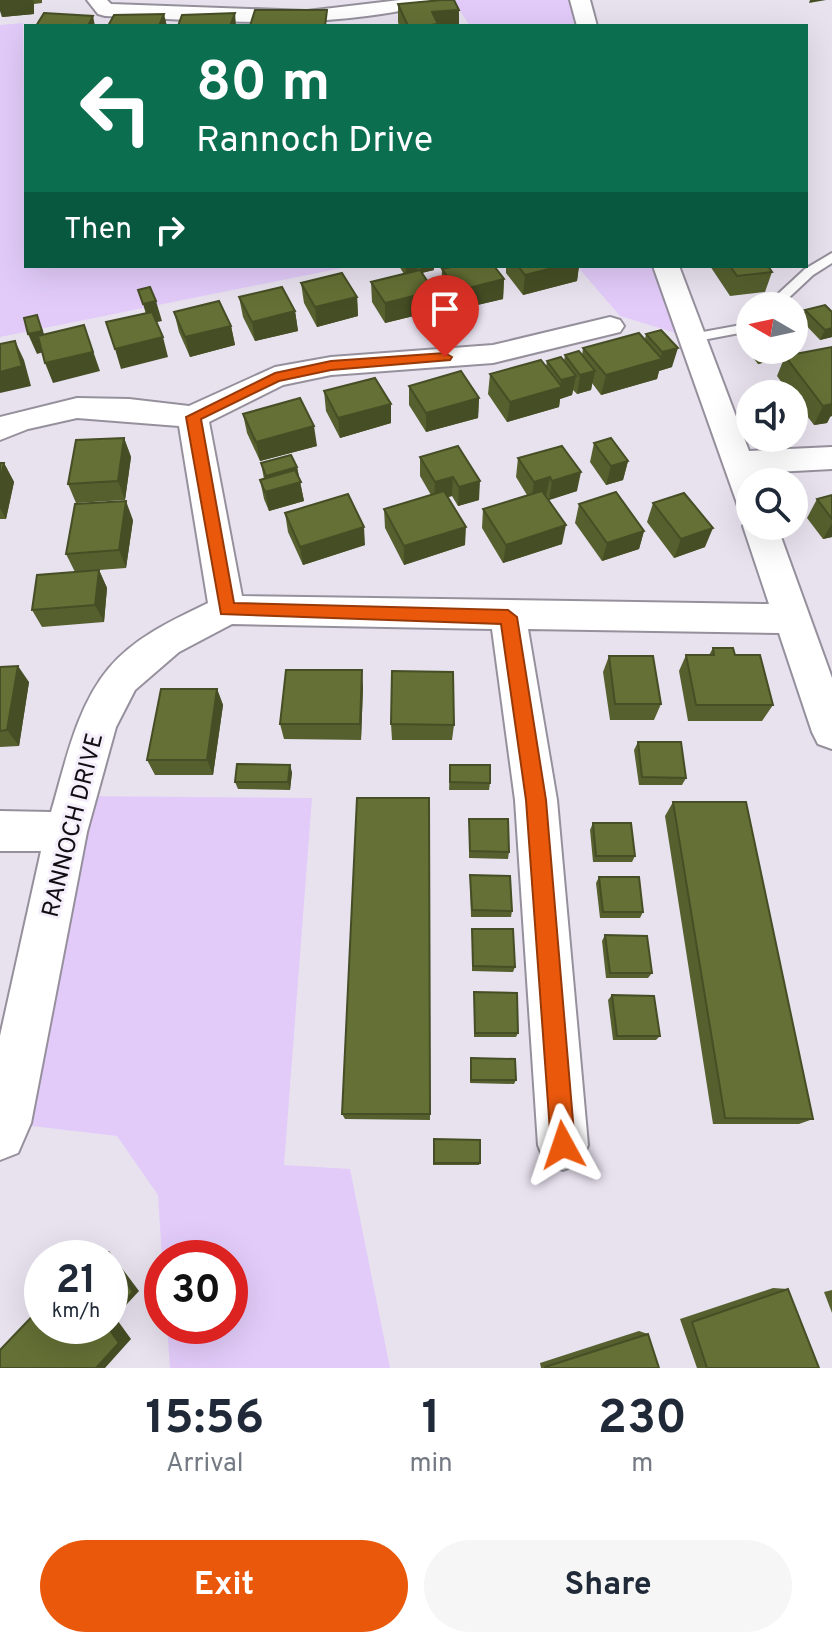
<!DOCTYPE html>
<html lang="en">
<head>
<meta charset="utf-8">
<style>
  body { margin:0; font-family:Overpass,sans-serif; background:#f6f6f7; color:#1f2937; height:100vh; display:flex; flex-direction:column; font-size:30px; white-space:nowrap }
  * { box-sizing:border-box; margin:0 }
  p { font-size:26px; color:#747a83 }
  .icon { flex:none; width:44px; height:44px; fill:none; stroke:currentColor; stroke-width:2; stroke-linecap:round; stroke-linejoin:round }
  .map { position:relative; height:1368px; overflow:hidden }
  .side { display:flex; flex-direction:column; background:#fff; flex:1 }
  .side>* { flex:none }
  .banner { position:absolute; left:24px; top:24px; width:784px; height:244px; border-radius:0px; box-shadow:0 8px 32px #0002; background:#0b6e4f; color:#fff; overflow:hidden }
  .needle { width:52px; rotate:279deg }
  .controls { position:absolute; left:736px; top:292px; display:grid; gap:16px }
  .controls a { display:grid; place-items:center; width:72px; height:72px; border-radius:50%; background:#fff; box-shadow:0 8px 32px #0002; font-size:40px }
  .speed { position:absolute; left:24px; top:1240px; display:flex; gap:16px; font-size:40px; font-weight:700; text-align:center }
  .speed>* { display:grid; place-content:center; width:104px; height:104px; border-radius:50%; background:#fff; box-shadow:0 8px 32px #0002; line-height:1 }
  .speed small { font-size:20px; font-weight:400 }
  .speed .limit { border:12px solid #d22; background:#fff; color:#111 }
  .pin { position:absolute; display:grid; place-items:center; width:68px; height:68px; color:#fff; margin:-82px -34px; border-radius:50% 50% 50% 0; rotate:-45deg; box-shadow:0 0 8px #0007 }
  .pin .icon { rotate:45deg }
  .me { position:absolute; width:88px; margin:-44px; rotate:355deg; stroke-linejoin:round; filter:drop-shadow(0 0 6px #0008) }
  .turn { display:flex; align-items:center; gap:28px; height:168px; padding:0 40px; font-size:36px }
  .turn .icon { width:104px; height:104px; stroke-width:2.5 }
  .turn b { display:block; font-size:56px; line-height:68px }
  .then { display:flex; align-items:center; height:76px; padding:0 40px; background:#0003; gap:16px; font-size:30px }
  .eta { display:flex; justify-content:space-evenly; align-items:center; height:136px; text-align:center }
  .eta b { font-size:48px; font-weight:700; line-height:56px }
  .button { display:flex; gap:16px; margin-top:auto; padding:16px 40px }
  .button a { flex:1; height:92px; border-radius:48px; background:#ea580c; color:#fff; font-size:32px; font-weight:700; line-height:92px; text-align:center }
  .button a+a { background:#f6f6f7; color:#1f2937 }
  .map>svg:first-child { display:block }
  .green { fill:#e2cbf9 }
  .lines { fill:none; stroke-linecap:round; stroke-linejoin:round }
  .lane-casing { stroke:#96909d; stroke-width:4 }
  .street-casing { stroke:#96909d; stroke-width:4 }
  .lane { fill:#fff; fill-rule:evenodd }
  .street { fill:#fff; fill-rule:evenodd }
  .wall { fill:#56602e }
  .shaded-wall { fill:#464e25 }
  .building { fill:#647035; stroke:#464e25; stroke-width:2 }
  .route { fill:#ea580c; stroke:#983908; stroke-width:2 }
  .labels { text-anchor:middle; stroke-width:6; stroke-linejoin:round; paint-order:stroke }
  .street-label { font-size:24px; fill:#100e12; stroke:#f5effc }
</style>
</head>
<body>
<div class="map">
<svg width="832" height="1368" viewBox="0 0 832 1368">
  <rect width="100%" height="100%" fill="#e8e2ef"/>
  <g class="green">
    <polygon points="453,0 580,0 587,26 470,26"/>
    <polygon points="23,23 26,266 352,266 0,337 0,25"/>
    <polygon points="577,266 666,266 692,338 620,316"/>
    <polygon points="74,796 312,798 284,1165 350,1169 390,1368 170,1368 167,1326 230,1326 230,1258 162,1258 158,1195 117,1136 6,1123"/>
  </g>
  <g class="lines">
    <defs>
      <g id="lane">
        <polygon points="832,253 832,263 813,275 780,306 765,306 805,269"/>
        <polygon points="750,319 750,331 692,342 685,338 692,334 741,325"/>
      </g>
      <g id="street">
        <path d="M87,0H107L111,4L307,11L400,0H435L432,4C323,31 215,21 105,16L98,14Z"/>
        <polygon points="570,0 590,0 597,26 577,26"/>
        <polygon points="653,266 679,266 749,451 832,447 832,469 757,473 760,482 750,482 750,510 738,506"/>
        <path d="M610,317L620,320L624,326L620,332L493,363L331,375L283,385L209,422L242,596L769,604L743,526L750,517V526H777L832,678V749L818,744L812,732L779,633L528,629L557,800L588,1145L581,1163L563,1170L545,1163L538,1145L515,800L492,629L232,624L179,652L135,690L116,727L87,832L31,1123L18,1153L0,1160V1036L41,851H0V811L51,812C65,765 76,707 109,668C135,637 173,620 208,603L179,426L77,418L28,429L0,440V417L77,398L129,399L189,406L275,367L331,357L493,345Z"/>
      </g>
    </defs>
    <use href="#lane" class="lane-casing"/>
    <use href="#street" class="street-casing"/>
    <use href="#lane" class="lane"/>
    <use href="#street" class="street"/>
  </g>
  <g class="wall">
    <polygon points="0,0 42,0 42,3 34,4 34,14 2,17"/>
    <polygon points="398,4 459,10 459,26 399,26 398,22"/>
    <polygon points="399,266 434,266 434,270 422,273 434,311 385,323 372,302 371,282 404,274"/>
    <polygon points="506,266 579,266 577,281 523,295 506,273"/>
    <polygon points="710,266 768,266 772,272 765,292 730,296"/>
    <polygon points="442,269 504,279 503,299 456,310 441,289"/>
    <polygon points="301,283 357,297 358,316 317,327 304,303"/>
    <polygon points="239,297 295,311 298,331 255,341 243,317"/>
    <polygon points="805,310 832,337 820,340 801,320"/>
    <polygon points="174,312 231,326 235,345 190,357 179,332"/>
    <polygon points="661,330 672,367 659,371 657,379 601,395 592,383 591,390 577,394 573,390 572,395 560,399 559,407 507,422 488,394 490,374 546,367 547,361 564,361 565,355 582,355 583,348 645,339 646,334"/>
    <polygon points="750,335 750,350 780,350 775,351 771,361 758,364 744,346 747,336"/>
    <polygon points="832,347 830,417 827,423 814,425 794,399 794,394 790,394 777,376 785,356"/>
    <polygon points="409,386 479,398 478,418 426,432 409,405"/>
    <polygon points="324,391 391,423 340,438 326,411"/>
    <polygon points="243,414 317,446 260,461 247,433"/>
    <polygon points="124,438 131,457 125,500 76,503 68,484"/>
    <polygon points="594,443 628,461 623,480 606,485 590,462"/>
    <polygon points="458,446 479,500 458,506 452,496 448,497 465,545 404,565 385,528 384,509 431,495 420,476 420,457"/>
    <polygon points="518,458 577,491 549,500 546,496 562,544 503,563 482,528 483,509 527,495 516,477"/>
    <polygon points="0,463 4,463 14,482 6,519 0,519"/>
    <polygon points="261,463 297,467 304,501 269,511 264,499 260,480 264,479"/>
    <polygon points="832,495 832,537 823,539 807,518 817,499"/>
    <polygon points="653,503 705,547 674,558 647,522"/>
    <polygon points="579,504 644,531 639,549 602,561 575,523"/>
    <polygon points="285,513 365,545 303,565 288,532"/>
    <polygon points="133,520 126,568 99,570 107,588 104,622 42,627 32,610 75,572 66,554"/>
    <polygon points="713,648 735,655 773,705 762,721 688,721 679,671 686,655 709,655"/>
    <polygon points="609,656 661,704 654,720 610,720 603,672"/>
    <polygon points="0,667 29,682 19,746 0,747"/>
    <polygon points="363,687 361,740 284,739 280,724"/>
    <polygon points="217,689 223,705 213,775 155,775 147,760"/>
    <polygon points="391,724 454,725 452,740 392,740"/>
    <polygon points="638,742 686,778 682,785 639,785 634,750"/>
    <polygon points="450,765 490,783 489,790 449,790"/>
    <polygon points="292,772 290,790 238,789 235,782"/>
    <polygon points="673,802 813,1119 799,1124 713,1124 665,816"/>
    <polygon points="469,819 509,852 508,859 469,858"/>
    <polygon points="593,823 635,856 632,862 593,862 590,830"/>
    <polygon points="470,875 512,911 511,917 471,917"/>
    <polygon points="599,877 643,912 640,918 600,918 596,883"/>
    <polygon points="472,929 515,967 513,972 472,971"/>
    <polygon points="605,935 652,973 648,978 606,978 602,941"/>
    <polygon points="474,992 518,1033 516,1037 474,1037"/>
    <polygon points="612,995 660,1036 656,1040 613,1040 608,1000"/>
    <polygon points="471,1058 516,1080 514,1084 470,1083"/>
    <polygon points="342,1114 430,1114 430,1120 345,1119"/>
    <polygon points="434,1139 480,1163 479,1165 433,1165"/>
    <polygon points="773,1288 788,1289 819,1368 697,1368 680,1319"/>
    <polygon points="832,1290 832,1313 824,1292"/>
    <polygon points="639,1331 648,1334 659,1368 541,1368 540,1363"/>
  </g>
  <g class="shaded-wall">
    <polygon points="0,0 33,0 34,4 34,14 2,17 0,11"/>
    <polygon points="810,0 826,0 809,3"/>
    <polygon points="459,10 459,26 422,26 432,12"/>
    <polygon points="235,13 236,26 230,26"/>
    <polygon points="164,14 167,26 159,26"/>
    <polygon points="93,16 95,26 88,26"/>
    <polygon points="406,266 417,266 417,274 406,277"/>
    <polygon points="421,266 434,266 434,270 421,273"/>
    <polygon points="561,266 579,266 577,281 523,295 525,275"/>
    <polygon points="504,279 503,299 456,310 457,291"/>
    <polygon points="434,291 434,311 385,323 385,303"/>
    <polygon points="357,297 358,316 317,327 315,307"/>
    <polygon points="156,301 162,321 149,324 143,304"/>
    <polygon points="295,311 298,331 255,341 252,322"/>
    <polygon points="37,315 50,350 37,354 28,334"/>
    <polygon points="84,325 100,371 53,383 45,363"/>
    <polygon points="231,326 235,345 190,357 185,337"/>
    <polygon points="832,328 832,337 820,340 825,330"/>
    <polygon points="163,337 168,357 121,369 115,349"/>
    <polygon points="15,341 24,360 31,386 0,393 0,372"/>
    <polygon points="678,348 672,367 659,371 657,379 601,395 606,375 660,360 662,352"/>
    <polygon points="766,350 780,350 775,351 771,361 758,364 762,353"/>
    <polygon points="595,371 591,390 577,394 580,375"/>
    <polygon points="576,376 572,395 560,399 559,407 507,422 510,402 560,388 561,380"/>
    <polygon points="479,398 478,418 426,432 426,413"/>
    <polygon points="832,399 832,416 830,417 827,423 814,425 823,406"/>
    <polygon points="391,404 391,423 340,438 338,418"/>
    <polygon points="314,426 317,446 260,461 256,442"/>
    <polygon points="124,438 131,457 125,500 118,481"/>
    <polygon points="628,461 623,480 606,485 611,466"/>
    <polygon points="4,463 14,482 6,519 0,508 0,481"/>
    <polygon points="297,467 304,501 269,511 265,492 269,491 266,476"/>
    <polygon points="581,472 577,491 549,500 552,481"/>
    <polygon points="453,477 452,496 434,501 435,482"/>
    <polygon points="550,477 546,496 531,501 534,482"/>
    <polygon points="480,481 479,500 458,506 459,487"/>
    <polygon points="126,501 133,520 126,568 119,550"/>
    <polygon points="832,523 832,537 823,539"/>
    <polygon points="566,525 562,544 503,563 506,545"/>
    <polygon points="364,527 365,545 303,565 300,547"/>
    <polygon points="466,527 465,545 404,565 404,546"/>
    <polygon points="713,528 705,547 674,558 681,539"/>
    <polygon points="644,531 639,549 602,561 607,543"/>
    <polygon points="99,570 107,588 104,622 95,605"/>
    <polygon points="18,666 29,682 19,746 7,730"/>
    <polygon points="362,670 363,687 361,740 360,724"/>
    <polygon points="217,689 223,705 213,775 207,760"/>
    <polygon points="290,765 292,772 290,790 288,782"/>
    <polygon points="102,1251 109,1251 139,1291 115,1317 131,1339 105,1368 96,1368 107,1326 110,1326 110,1258 108,1258"/>
  </g>
  <g class="building">
    <polygon points="442,0 454,0 459,10 432,12 438,24 422,26 408,26 398,4"/>
    <polygon points="255,10 327,10 325,26 250,26"/>
    <polygon points="44,13 93,16 88,26 36,26"/>
    <polygon points="235,13 230,26 178,26 182,15"/>
    <polygon points="164,14 159,26 108,26 114,15"/>
    <polygon points="456,266 494,266 504,279 457,291 442,269"/>
    <polygon points="518,266 561,266 525,275"/>
    <polygon points="730,266 768,266 772,272 737,276"/>
    <polygon points="420,270 434,291 385,303 371,282"/>
    <polygon points="342,273 357,297 315,307 301,283"/>
    <polygon points="150,287 156,301 143,304 138,290"/>
    <polygon points="282,287 295,311 252,322 239,297"/>
    <polygon points="219,301 231,326 185,337 174,312"/>
    <polygon points="825,305 832,312 832,328 825,330 805,310"/>
    <polygon points="152,312 163,337 115,349 106,322"/>
    <polygon points="37,315 42,331 28,334 24,318"/>
    <polygon points="84,325 93,352 45,363 38,336"/>
    <polygon points="661,330 678,348 662,352 646,334"/>
    <polygon points="639,333 662,359 606,375 583,348"/>
    <polygon points="15,341 22,366 0,372 0,344"/>
    <polygon points="832,347 832,404 823,406 785,356"/>
    <polygon points="759,350 774,350 775,351 762,353"/>
    <polygon points="579,351 595,371 580,375 565,355"/>
    <polygon points="561,357 576,376 561,380 547,361"/>
    <polygon points="541,360 562,387 510,402 490,374"/>
    <polygon points="461,371 479,398 426,413 409,386"/>
    <polygon points="375,378 391,404 338,418 324,391"/>
    <polygon points="300,398 314,426 256,442 243,414"/>
    <polygon points="124,438 118,481 68,484 76,440"/>
    <polygon points="611,438 628,461 611,466 594,443"/>
    <polygon points="458,446 480,481 459,487 453,477 435,482 420,457"/>
    <polygon points="562,446 581,472 552,481 550,477 534,482 518,458"/>
    <polygon points="291,455 297,467 266,476 261,463"/>
    <polygon points="0,463 4,463 0,481"/>
    <polygon points="295,470 301,482 265,492 260,480"/>
    <polygon points="444,491 466,527 404,546 384,509"/>
    <polygon points="542,491 566,525 506,545 483,509"/>
    <polygon points="616,492 644,531 607,543 579,504"/>
    <polygon points="684,493 713,528 681,539 653,503"/>
    <polygon points="348,494 364,527 300,547 285,513"/>
    <polygon points="832,495 832,519 817,499"/>
    <polygon points="126,501 119,550 66,554 75,504"/>
    <polygon points="99,570 95,605 32,610 37,575"/>
    <polygon points="713,648 733,648 735,655 760,655 773,705 696,705 686,655 714,655"/>
    <polygon points="609,656 653,656 661,704 615,704"/>
    <polygon points="18,666 7,730 0,731 0,667"/>
    <polygon points="286,670 362,670 360,724 280,724"/>
    <polygon points="392,671 453,672 454,725 391,724"/>
    <polygon points="161,689 217,689 207,760 147,760"/>
    <polygon points="638,742 681,742 686,778 642,777"/>
    <polygon points="237,764 290,765 288,782 235,782"/>
    <polygon points="450,765 490,765 490,783 450,782"/>
    <polygon points="357,798 429,798 430,1114 342,1114"/>
    <polygon points="673,802 746,802 813,1119 725,1118"/>
    <polygon points="469,819 508,819 509,852 470,851"/>
    <polygon points="593,823 631,823 635,856 596,856"/>
    <polygon points="470,875 510,876 512,911 472,910"/>
    <polygon points="599,877 639,877 643,912 603,912"/>
    <polygon points="472,929 513,929 515,967 473,966"/>
    <polygon points="605,935 647,936 652,973 610,973"/>
    <polygon points="474,992 517,993 518,1033 475,1033"/>
    <polygon points="612,995 654,996 660,1036 617,1036"/>
    <polygon points="471,1058 515,1059 516,1080 471,1080"/>
    <polygon points="434,1139 480,1140 480,1163 434,1163"/>
    <polygon points="102,1251 108,1258 95,1258"/>
    <polygon points="110,1261 133,1292 110,1316"/>
    <polygon points="788,1289 819,1368 707,1368 692,1322"/>
    <polygon points="42,1306 42,1326 107,1326 119,1343 96,1368 0,1368 0,1350"/>
    <polygon points="648,1334 659,1368 545,1368 545,1367"/>
  </g>
  <polygon class="route" points="445,353 452,357 450,360 331,370 279,381 201,419 234,603 508,610 517,617 546,800 575,1145 571,1153 563,1157 554,1153 551,1145 526,800 501,624 221,614 186,417 275,373 331,361"/>
  <g class="labels">
    <g class="street-label">
      <text transform="translate(72 825) rotate(-76)" y="8">RANNOCH DRIVE</text>
    </g>
  </g>
</svg>
<div class="controls">
<a><svg class="needle" viewBox="-14 -14 28 28"><path d="M0-13l5 13h-10z" fill="#e53935"/><path d="M0 13l5-13h-10z" fill="#747a83"/></svg></a>
<a><svg class="icon" aria-label="sound" viewBox="0 0 24 24"><path d="M4 9h4l5-4v14l-5-4H4zM17 9q2 3 0 6"/></svg></a>
<a><svg class="icon" aria-label="search" viewBox="0 0 24 24"><circle cx="10" cy="10" r="6"/><path d="M15 15l6 6"/></svg></a>
</div>
<div class="speed"><div>21<small>km/h</small></div><div class="limit">30</div></div>
<div class="pin" style="left:445px;top:357px;background:#d93025"><svg class="icon" aria-label="arrive" viewBox="0 0 24 24"><path d="M6 21V4h12l-3 4 3 4H6"/></svg></div>
<svg class="me" style="left:563px;top:1145px" viewBox="-20 -20 40 40"><path d="M0-17L14 15 0 8-14 15z" fill="#ea580c" stroke="#fff" stroke-width="4"/></svg>
<div class="banner">
<div class="turn"><svg class="icon" aria-label="left" viewBox="0 0 24 24"><path d="M17 20v-9H6M10 6l-5 5 5 5"/></svg><div><b>80 m</b>Rannoch Drive</div></div>
<div class="then">Then<svg class="icon" aria-label="right" viewBox="0 0 24 24"><path d="M7 20v-9h11M14 6l5 5-5 5"/></svg></div>
</div>
</div>
<section class="side">
<div class="eta">
<div><b>15:56</b><p>Arrival</p></div>
<div><b>1</b><p>min</p></div>
<div><b>230</b><p>m</p></div>
</div>
<div class="button"><a>Exit</a><a>Share</a></div>
</section>
</body>
</html>
